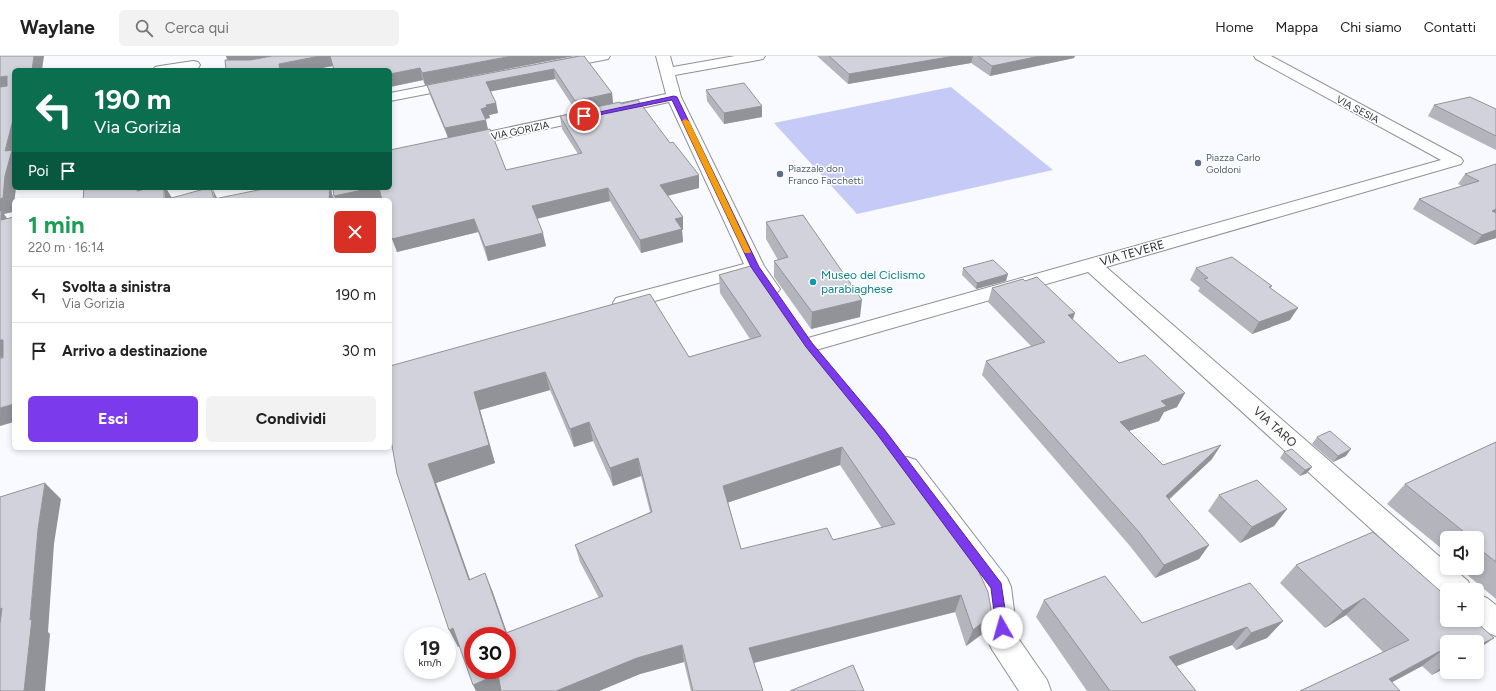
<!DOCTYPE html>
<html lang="it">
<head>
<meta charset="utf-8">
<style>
  body { margin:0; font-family:Figtree,sans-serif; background:#f2f2f2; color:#222; height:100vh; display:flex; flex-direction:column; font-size:15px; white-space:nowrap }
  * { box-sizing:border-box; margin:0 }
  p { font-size:13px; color:#767676 }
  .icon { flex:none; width:22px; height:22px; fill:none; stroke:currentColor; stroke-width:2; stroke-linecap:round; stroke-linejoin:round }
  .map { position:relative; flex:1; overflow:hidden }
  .panel { position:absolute; left:12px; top:142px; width:380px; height:252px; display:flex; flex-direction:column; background:#fff; border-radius:6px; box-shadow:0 2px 6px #0003 }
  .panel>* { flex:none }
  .banner { position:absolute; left:12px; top:12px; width:380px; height:122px; border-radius:6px; box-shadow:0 2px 6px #0003; background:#0b6e4f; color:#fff; overflow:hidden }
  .buttons { position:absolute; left:1440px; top:475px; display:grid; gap:8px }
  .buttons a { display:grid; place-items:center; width:44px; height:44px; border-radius:6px; background:#fff; box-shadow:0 2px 6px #0003; font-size:20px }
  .speed { position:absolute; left:404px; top:571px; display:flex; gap:8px; font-size:20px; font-weight:700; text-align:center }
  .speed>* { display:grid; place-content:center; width:52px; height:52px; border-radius:50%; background:#fff; box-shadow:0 2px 6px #0003; line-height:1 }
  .speed small { font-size:10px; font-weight:400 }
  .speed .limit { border:6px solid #d22; background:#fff; color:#111 }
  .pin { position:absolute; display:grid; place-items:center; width:34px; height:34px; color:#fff; margin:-17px; border:2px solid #fff; border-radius:50%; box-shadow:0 1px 4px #0007 }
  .me { position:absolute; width:44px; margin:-22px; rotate:353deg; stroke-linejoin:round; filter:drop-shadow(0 0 3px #0008) }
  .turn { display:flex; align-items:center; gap:14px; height:84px; padding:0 16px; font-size:18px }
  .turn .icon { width:52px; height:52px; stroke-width:2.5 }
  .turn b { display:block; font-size:28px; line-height:34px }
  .then { display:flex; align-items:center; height:38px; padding:0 16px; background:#0003; gap:8px; font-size:15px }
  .round { display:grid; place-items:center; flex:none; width:42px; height:42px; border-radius:6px; background:#f2f2f2 }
  .summary { display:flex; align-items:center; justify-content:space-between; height:68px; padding:0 16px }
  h1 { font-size:24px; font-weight:700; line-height:30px; color:#1e9e55 }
  .action { display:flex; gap:8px; margin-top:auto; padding:8px 16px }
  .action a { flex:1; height:46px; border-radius:6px; background:#7c3aed; color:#fff; font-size:16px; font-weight:700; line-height:46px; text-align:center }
  .action a+a { background:#f2f2f2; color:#222 }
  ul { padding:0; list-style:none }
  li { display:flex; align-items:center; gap:12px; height:56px; padding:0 16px; border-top:1px solid #e0e0e0 }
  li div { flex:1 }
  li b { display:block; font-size:15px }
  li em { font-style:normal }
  header { display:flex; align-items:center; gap:24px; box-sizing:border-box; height:56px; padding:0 20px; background:#fff; border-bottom:1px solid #e0e0e0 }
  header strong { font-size:19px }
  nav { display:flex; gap:22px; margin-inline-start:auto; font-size:14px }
  .search { width:280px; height:36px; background:#f2f2f2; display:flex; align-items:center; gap:10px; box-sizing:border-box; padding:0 14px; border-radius:6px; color:#767676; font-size:15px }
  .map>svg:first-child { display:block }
  .green { fill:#c6caf6 }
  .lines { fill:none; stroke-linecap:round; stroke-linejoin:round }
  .pedestrian-casing { stroke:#8f9098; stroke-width:2 }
  .minor-casing { stroke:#8f9098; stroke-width:2 }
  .pedestrian { fill:#fff; fill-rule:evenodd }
  .minor { fill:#fff; fill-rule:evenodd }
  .wall { fill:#b4b5bc; fill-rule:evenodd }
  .shaded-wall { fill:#929399 }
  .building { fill:#d1d2db; stroke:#929399; fill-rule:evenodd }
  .route { fill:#7c3aed; stroke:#51269a }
  .slow { fill:#f59e0b }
  .service-dot { fill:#5c6f8a; stroke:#fff; stroke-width:1.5 }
  .culture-dot { fill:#0f9aa8; stroke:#fff; stroke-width:1.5 }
  .labels { text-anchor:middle; stroke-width:3; stroke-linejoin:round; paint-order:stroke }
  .far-street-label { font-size:10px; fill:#2e2f32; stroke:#fff }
  .far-service-label { font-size:10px; fill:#4e5e75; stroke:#fff; text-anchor:start }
  .street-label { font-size:12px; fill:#2e2f32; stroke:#fff }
  .culture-label { font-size:12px; fill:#0d838f; stroke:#fff; text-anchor:start }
</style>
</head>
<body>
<header>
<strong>Waylane</strong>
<div class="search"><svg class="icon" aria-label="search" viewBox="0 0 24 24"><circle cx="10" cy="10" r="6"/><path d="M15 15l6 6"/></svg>Cerca qui</div>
<nav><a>Home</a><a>Mappa</a><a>Chi siamo</a><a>Contatti</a></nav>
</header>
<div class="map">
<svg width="1496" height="635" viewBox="0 0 1496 635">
  <rect width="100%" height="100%" fill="#f9faff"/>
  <polygon class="green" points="951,31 1053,114 857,158 774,67"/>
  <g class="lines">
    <defs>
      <polygon id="pedestrian" points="1003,571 1013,575 1047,624 1051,635 1019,635 993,595 988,585 993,575"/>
      <g id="minor">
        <polygon points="582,0 610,0 608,3 557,13 552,12 550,9 552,6"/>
        <polygon points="656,0 670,0 673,11 735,0 765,0 763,3 758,4 675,19 681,41 764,210 780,233 777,237 770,239 763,237 750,218 623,254 616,252 613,247 616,242 744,208 669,46 464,91 458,89 456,86 458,83 464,81 666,38"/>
        <polygon points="1254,0 1271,0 1461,102 1463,105 1461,108 1106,211 1447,507 1447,512 1453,512 1468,525 1472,534 1447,534 1447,542 1088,216 809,296 801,294 798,289 801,284 1441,104 1256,3"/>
        <polygon points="193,5 198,6 200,9 198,12 187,14 153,14 155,11 160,10"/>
        <polygon points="457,24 462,25 464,28 462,31 390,45 390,37"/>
        <polygon points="126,132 159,132 156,136 119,144 86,144 89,140"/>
        <polygon points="907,401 916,404 1007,522 1011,531 1018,585 1013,595 1003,599 993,595 988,585 984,535 898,418 895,411 898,404"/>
        <polygon points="1477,538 1487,542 1496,549 1496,580 1486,576 1472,564 1477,564"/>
      </g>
    </defs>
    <use href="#pedestrian" class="pedestrian-casing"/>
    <use href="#minor" class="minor-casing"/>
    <use href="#pedestrian" class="pedestrian"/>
    <use href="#minor" class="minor"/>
  </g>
  <g class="wall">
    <polygon points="226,0 574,0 425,29 423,24 390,31 390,14 333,10 311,14 226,14 227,4"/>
    <path d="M580,0L612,37L613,47L699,132L668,140L683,161V174H682L683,186L641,197L610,145L537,163L546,190L488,205L478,176L397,196L382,144H336L334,140L448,82L430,39L427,29ZM555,23L576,55L581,54V56L560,60L562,73L578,98L506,114L488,73L485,63L490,62L489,59L498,57L496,47L490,35Z"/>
    <polygon points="817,0 1075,0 1074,2 990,20 971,7 848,28"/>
    <polygon points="706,34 762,61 724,68 707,45"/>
    <polygon points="1434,49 1496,53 1496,94 1428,60"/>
    <polygon points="1496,108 1496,182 1474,189 1413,153 1419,143 1462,130 1458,128 1465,118"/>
    <polygon points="766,166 860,261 811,273 774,221 774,205 778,204 766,183"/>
    <polygon points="963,212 1006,225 976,233 962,219"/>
    <polygon points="1196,212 1272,230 1270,232 1290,264 1252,278 1198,235 1200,232 1190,224"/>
    <path d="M719,219L801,276L925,434L924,438L992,559L985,576L966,590L955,556L754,607L763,635H691L684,606L640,618L599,635H476L459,590L458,591L390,310L689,301L750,283L720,237ZM550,334L574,391L593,385L613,430L641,420L650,456L575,489L580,506L599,542L507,577L492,534L470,523L436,427L495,407L480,354ZM840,409L882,472L833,484L741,493L728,446Z"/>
    <polygon points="992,232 1073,264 1119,307 1177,351 1164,356 1159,365 1129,375 1163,409 1212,403 1169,444 1209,489 1199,503 1155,522 1130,490 982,319 986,305 1031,290 988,246"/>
    <polygon points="1317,381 1346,400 1333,406 1312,388"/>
    <polygon points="1496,386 1496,543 1459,512 1477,512 1477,482 1447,482 1447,497 1387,448 1405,428"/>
    <polygon points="1292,393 1307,417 1300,420 1280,402 1284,396"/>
    <polygon points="1219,439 1287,453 1274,470 1240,487 1208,455"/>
    <polygon points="1373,476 1447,586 1447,611 1432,619 1422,610 1392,626 1300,635 1383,596 1346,559 1325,572 1280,527 1296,509"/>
    <polygon points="1044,544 1142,567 1283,565 1267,582 1236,594 1232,589 1176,610 1196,635 1087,635 1036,561"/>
  </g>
  <g class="shaded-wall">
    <polygon points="34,0 44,0 42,14 32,14"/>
    <polygon points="226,0 279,0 230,9"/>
    <polygon points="320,0 330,0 333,10 311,14 280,14 279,8"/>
    <polygon points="512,0 574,0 425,29 422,17"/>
    <polygon points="954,0 973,0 971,7 848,28 849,18"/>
    <polygon points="1040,0 1075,0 1074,2 990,20 992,10"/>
    <polygon points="420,12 423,24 390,31 390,18"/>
    <polygon points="554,13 555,23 488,36 486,26"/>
    <polygon points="7,20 14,31 0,35 0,21"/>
    <polygon points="612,37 613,48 576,55 575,45"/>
    <polygon points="496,47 498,57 489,59 490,62 484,63 481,53 486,49"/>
    <polygon points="762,50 762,61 724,68 724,57"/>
    <polygon points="14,60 14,132 16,132 13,156 4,158 12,169 1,164 0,159 0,143 5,95"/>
    <polygon points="486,64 488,74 448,82 445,72"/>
    <polygon points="699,119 699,132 661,141 660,129"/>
    <polygon points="137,132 140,132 145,140 137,135"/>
    <polygon points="164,132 166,132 172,142 165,144"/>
    <polygon points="212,132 218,144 215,144"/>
    <polygon points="328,132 331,132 332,138 335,144 329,144"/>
    <polygon points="372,132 380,132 384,143 381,144 336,144 334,140"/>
    <polygon points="608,132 610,145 535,163 532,150"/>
    <polygon points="1496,153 1496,161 1492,155"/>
    <polygon points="683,161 683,174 682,174 683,186 641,197 640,184 675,163"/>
    <polygon points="474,163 478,176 397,196 392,183"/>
    <polygon points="1496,174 1496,182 1474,189 1482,179"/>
    <polygon points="543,177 546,190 488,205 485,191"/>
    <polygon points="1008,218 1006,225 976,233 977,227"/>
    <polygon points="862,244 860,261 811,273 812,256"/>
    <polygon points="1298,252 1290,264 1252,278 1259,266"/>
    <polygon points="1075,257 1070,272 1068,259"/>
    <polygon points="0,284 3,284 14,298 0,302"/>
    <polygon points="545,316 550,334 480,354 495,407 436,427 476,541 469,524 428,408 474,336"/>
    <polygon points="1185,337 1177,351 1164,356 1159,365 1113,380 1120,366 1161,345"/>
    <polygon points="14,348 14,366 0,370 0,352"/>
    <polygon points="589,366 593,385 574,391 570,373"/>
    <polygon points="1221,389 1212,403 1157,454 1166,440"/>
    <polygon points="842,391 840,409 724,448 723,430"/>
    <polygon points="1351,393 1346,400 1333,406 1338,400"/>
    <polygon points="638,402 641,420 613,430 610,412"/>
    <polygon points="1312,411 1307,417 1300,420 1305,414"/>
    <polygon points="45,427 61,443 54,488 48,576 50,578 45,635 24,635 38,473"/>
    <polygon points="1287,453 1274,470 1240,487 1252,471"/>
    <polygon points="1209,489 1199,503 1155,522 1164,509"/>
    <polygon points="485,517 492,534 513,594 506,577"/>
    <polygon points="961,539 955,556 749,608 749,592"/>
    <polygon points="1364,542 1346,559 1325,572 1343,555"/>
    <polygon points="2,552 0,574 0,553"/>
    <polygon points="992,559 985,576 966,590 973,574"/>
    <polygon points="1283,565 1267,582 1236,594 1251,577"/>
    <polygon points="1247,571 1232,589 1156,618 1169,601"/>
    <polygon points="453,572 462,589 458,591 449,574"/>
    <polygon points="1494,582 1477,594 1477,590"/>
    <polygon points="682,589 684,606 640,618 599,635 556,635 637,602"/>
    <polygon points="1444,593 1422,610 1376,635 1389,623"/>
    <polygon points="1447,607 1447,611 1432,619"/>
    <polygon points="498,618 504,635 476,635 473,629"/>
  </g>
  <g class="building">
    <polygon points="0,0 34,0 32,14 14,14 14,60 5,95 12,94 5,120 3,142 0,143 0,31 7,30 7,20 0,21"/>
    <polygon points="272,0 320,0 279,8 280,14 226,14 225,4 250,4"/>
    <polygon points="330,0 512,0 422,17 420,12 390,18 390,14 334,14"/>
    <polygon points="580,0 584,0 612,37 575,45 554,13 486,26 496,47 486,49 487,51 481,53 486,64 445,72 427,29"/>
    <polygon points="829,0 954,0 849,18"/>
    <polygon points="978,0 1040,0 992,10"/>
    <polygon points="744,27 762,50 724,57 706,34"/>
    <polygon points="1470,41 1496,53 1496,80 1434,49"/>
    <polygon points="638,44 670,87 673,86 699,119 660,129 683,161 675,163 682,173 640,184 608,132 532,150 543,177 485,191 474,163 392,183 390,175 390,144 382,144 379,132 390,132 390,94 490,73 506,114 582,97 560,60 582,56 581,54 620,46 621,48"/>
    <polygon points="1496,108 1496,153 1492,155 1496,157 1496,174 1482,179 1419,143 1479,125 1465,118"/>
    <polygon points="84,132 137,132 137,135 150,132 164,132 164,144 208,132 211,132 214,143 268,132 330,132 329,144 83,144"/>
    <polygon points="348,132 372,132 334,140 333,133 348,133"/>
    <polygon points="0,155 2,155 1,164 14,161 14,348 0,352 0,302 3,302 3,284 0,284"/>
    <polygon points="803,159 862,244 812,256 774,205 788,201 766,166"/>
    <polygon points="1232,201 1272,230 1269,231 1298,252 1259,266 1204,223 1208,222 1196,212"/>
    <polygon points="993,204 1008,218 977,227 963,212"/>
    <path d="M754,209L801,276L873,364L925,434L922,436L965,493L968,492L988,536L992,559L973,574L961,539L749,592L763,635H693L682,589L637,602L556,635H501L498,618L473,629L453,572L449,574L397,418L390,378V310L650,238L689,301L761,280L719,219ZM545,316L570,373L589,366L610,412L638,402L652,456L575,489L603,540L506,577L485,517L469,524L428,408L489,389L474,336ZM842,391L895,468L833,484L827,472L741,493L723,430ZM473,580H507V614H473Z"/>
    <polygon points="1037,221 1075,257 1068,259 1119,307 1145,299 1185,337 1161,345 1167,350 1120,366 1163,409 1221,389 1166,440 1209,489 1164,509 1139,476 986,305 1045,286 992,232 1023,223 1025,225"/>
    <polygon points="1330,375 1351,393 1338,400 1317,381"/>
    <polygon points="1496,386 1496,506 1477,491 1477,482 1466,482 1469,480 1405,428"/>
    <polygon points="1292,393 1312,411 1305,414 1284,396"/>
    <polygon points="1257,424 1287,453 1252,471 1219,439"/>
    <polygon points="45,427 38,473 30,564 32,563 24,635 0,635 0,568 2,552 0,553 0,441"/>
    <polygon points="1373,476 1447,541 1447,564 1474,564 1494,582 1477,590 1477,586 1447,586 1447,596 1444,593 1389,623 1400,635 1300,635 1409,584 1364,542 1343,555 1296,509"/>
    <polygon points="1105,520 1142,567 1250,527 1283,565 1251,577 1247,571 1169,601 1196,635 1110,635 1044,544"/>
    <polygon points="853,609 864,635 790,635"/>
  </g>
  <polygon class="route" points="674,40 677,41 759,211 812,287 884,373 1001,527 1008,572 1006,576 1002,577 998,576 996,572 991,532 877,378 806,291 751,211 672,44 584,62 581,60"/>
  <polygon class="slow" points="685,63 689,65 751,196 750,197 745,197 744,196 682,65"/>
  <g class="service-dot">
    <circle cx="1198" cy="107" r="4"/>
    <circle cx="780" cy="118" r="4"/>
  </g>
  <circle class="culture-dot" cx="813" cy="226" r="4"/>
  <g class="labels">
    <g class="far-street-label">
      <text transform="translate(1358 53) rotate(28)" y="4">VIA SESIA</text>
      <text transform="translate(520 74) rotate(-12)" y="4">VIA GORIZIA</text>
    </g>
    <g class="far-service-label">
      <text x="1206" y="105">Piazza Carlo<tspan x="1206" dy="12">Goldoni</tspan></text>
      <text x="788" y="116">Piazzale don<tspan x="788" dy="12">Franco Facchetti</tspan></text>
    </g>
    <g class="street-label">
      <text transform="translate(1132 197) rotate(-16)" y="4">VIA TEVERE</text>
      <text transform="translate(1275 371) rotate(42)" y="4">VIA TARO</text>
    </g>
    <g class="culture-label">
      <text x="821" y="223">Museo del Ciclismo<tspan x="821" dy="14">parabiaghese</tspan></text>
    </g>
  </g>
</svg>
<div class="buttons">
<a><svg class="icon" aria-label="sound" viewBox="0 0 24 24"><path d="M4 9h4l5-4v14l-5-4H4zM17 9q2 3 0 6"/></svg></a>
<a>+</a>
<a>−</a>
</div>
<div class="speed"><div>19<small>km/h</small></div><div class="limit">30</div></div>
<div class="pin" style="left:584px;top:60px;background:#d93025"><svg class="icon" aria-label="arrive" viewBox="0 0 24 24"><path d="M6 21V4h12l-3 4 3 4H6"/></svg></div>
<svg class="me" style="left:1002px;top:572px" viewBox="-20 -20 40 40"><circle r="19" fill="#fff"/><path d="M0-13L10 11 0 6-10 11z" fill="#7c3aed"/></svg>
<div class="banner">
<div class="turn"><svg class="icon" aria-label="left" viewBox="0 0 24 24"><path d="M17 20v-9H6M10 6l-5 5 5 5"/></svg><div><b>190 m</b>Via Gorizia</div></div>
<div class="then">Poi<svg class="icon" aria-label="arrive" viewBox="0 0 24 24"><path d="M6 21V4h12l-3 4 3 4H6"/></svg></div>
</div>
<section class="panel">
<div class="summary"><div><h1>1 min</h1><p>220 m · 16:14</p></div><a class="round" style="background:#d93025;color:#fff"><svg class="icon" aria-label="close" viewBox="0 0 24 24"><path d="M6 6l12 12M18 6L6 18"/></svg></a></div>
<ul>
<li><svg class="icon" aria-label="left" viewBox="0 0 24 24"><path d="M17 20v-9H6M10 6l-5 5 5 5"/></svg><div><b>Svolta a sinistra</b><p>Via Gorizia</p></div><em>190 m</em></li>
<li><svg class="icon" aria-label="arrive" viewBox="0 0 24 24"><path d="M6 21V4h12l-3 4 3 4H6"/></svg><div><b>Arrivo a destinazione</b></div><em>30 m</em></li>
</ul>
<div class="action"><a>Esci</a><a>Condividi</a></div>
</section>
</div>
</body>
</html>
